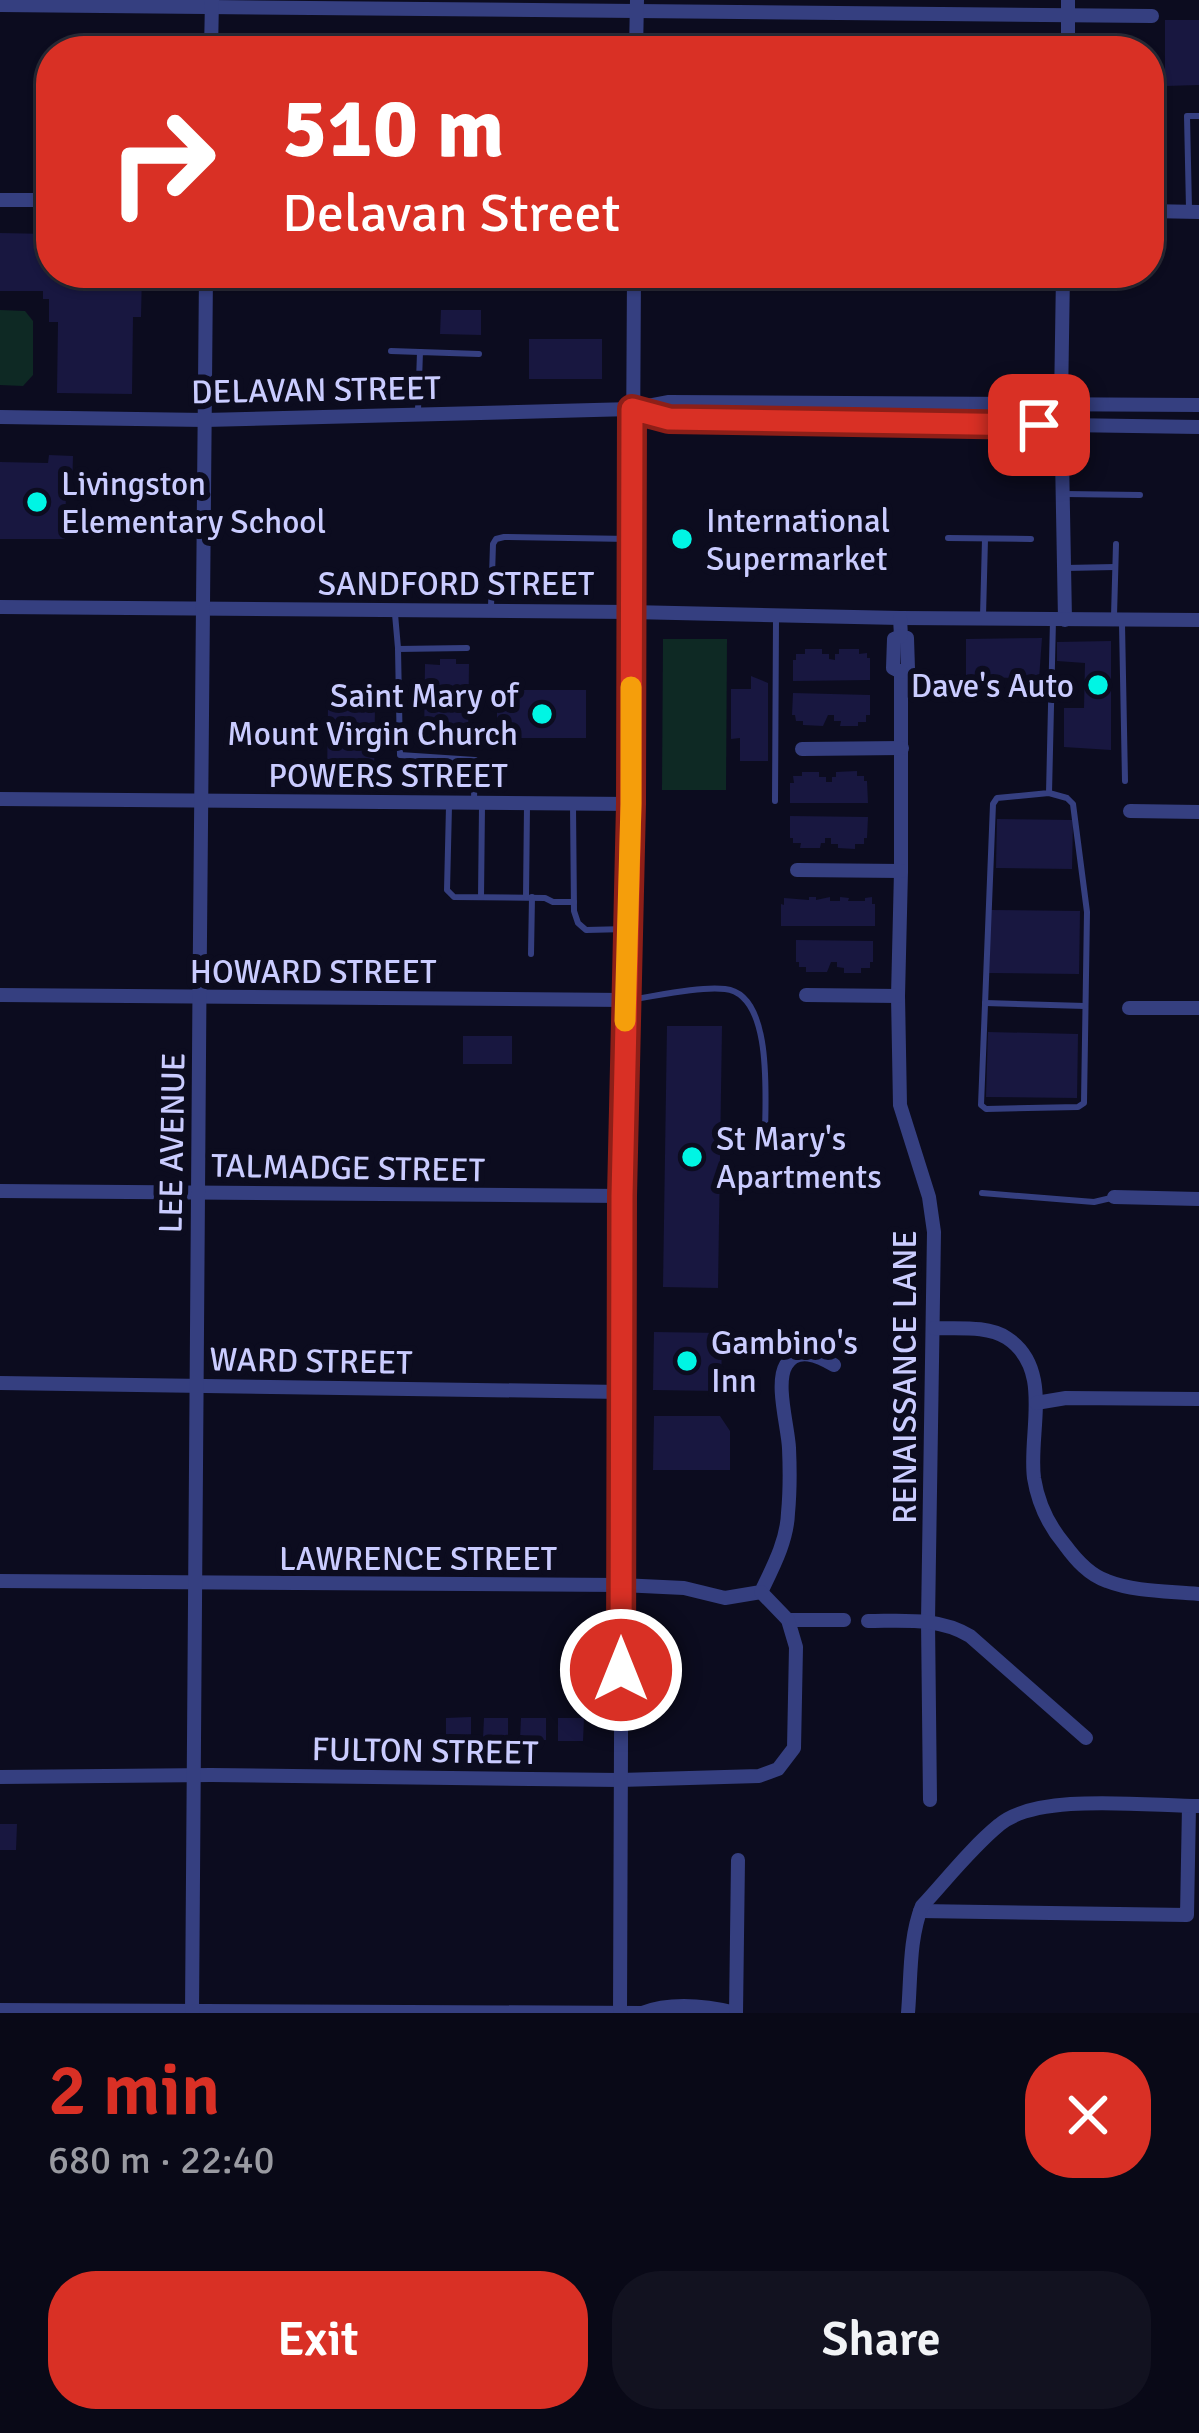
<!DOCTYPE html>
<html lang="en">
<head>
<meta charset="utf-8">
<style>
  body { margin:0; font-family:Signika,sans-serif; background:#121220; color:#f1f3f6; height:100vh; display:flex; flex-direction:column; font-size:45px; white-space:nowrap }
  * { box-sizing:border-box; margin:0 }
  p { font-size:39px; color:#999aa1 }
  .icon { flex:none; width:66px; height:66px; fill:none; stroke:currentColor; stroke-width:2; stroke-linecap:round; stroke-linejoin:round }
  .map { position:relative; height:2013px; overflow:hidden }
  .drawer { display:flex; flex-direction:column; background:#090917; flex:1 }
  .drawer>* { flex:none }
  .banner { position:absolute; left:36px; top:36px; width:1128px; height:252px; border-radius:48px; box-shadow:0 3px 9px #0004,0 0 0 3px #292a36; background:#d93025; color:#fff; overflow:hidden }
  .pin { position:absolute; display:grid; place-items:center; width:102px; height:102px; color:#fff; margin:-51px; border-radius:24px; box-shadow:0 6px 18px #0006 }
  .me { position:absolute; width:132px; margin:-66px; rotate:0deg; stroke-linejoin:round; filter:drop-shadow(0 0 9px #0008) }
  .turn { display:flex; align-items:center; gap:42px; height:252px; padding:0 48px; font-size:54px }
  .turn .icon { width:156px; height:156px; stroke-width:2.5 }
  .turn b { display:block; font-size:84px; line-height:102px }
  .round { display:grid; place-items:center; flex:none; width:126px; height:126px; border-radius:48px; background:#121220 }
  .overview { display:flex; align-items:center; justify-content:space-between; height:204px; padding:0 48px }
  h1 { font-size:72px; font-weight:600; line-height:90px; color:#d93025 }
  .primary-button { display:flex; gap:24px; margin-top:auto; padding:24px 48px }
  .primary-button a { flex:1; height:138px; border-radius:48px; background:#d93025; color:#fff; font-size:48px; font-weight:600; line-height:138px; text-align:center }
  .primary-button a+a { background:#121220; color:#f1f3f6 }
  .map>svg:first-child { display:block }
  .green { fill:#0e2924 }
  .building { fill:#181740 }
  .lines { fill:none; stroke-linecap:round; stroke-linejoin:round }
  .service { stroke:#353f80; stroke-width:6 }
  .minor { stroke:#353f80; stroke-width:14 }
  .route-casing { stroke:#8d1f18; stroke-width:30 }
  .route { stroke:#d93025; stroke-width:21 }
  .slow { stroke:#f59e0b; stroke-width:21 }
  .poi-dot { fill:#00f5e4; stroke:#0c0c1f; stroke-width:4.5 }
  .labels { text-anchor:middle; stroke-width:12; stroke-linejoin:round; paint-order:stroke }
  .street-label { font-size:33px; fill:#caccff; stroke:#0c0c1f }
  .poi-label { font-size:33px; fill:#caccff; stroke:#0c0c1f; text-anchor:start }
</style>
</head>
<body>
<div class="map">
<svg width="1199" height="2013" viewBox="0 0 1199 2013">
  <rect width="100%" height="100%" fill="#0c0c1f"/>
  <g class="green">
    <polygon points="0,310 25,311 33,321 33,375 23,386 0,385"/>
    <polygon points="663,639 727,639 726,790 662,790"/>
  </g>
  <g class="building">
    <polygon points="1165,20 1199,20 1199,85 1165,86"/>
    <polygon points="0,233 49,234 51,273 142,273 141,317 133,317 132,394 57,393 58,322 49,322 49,299 43,299 43,291 0,291"/>
    <polygon points="441,310 481,310 481,335 440,334"/>
    <rect x="529" y="339" width="73" height="40"/>
    <polygon points="49,455 73,456 72,491 66,491 65,539 0,539 0,462 48,463"/>
    <polygon points="1042,638 1039,679 966,676 966,639"/>
    <polygon points="1111,641 1111,750 1064,747 1064,708 1084,708 1085,663 1057,661 1057,642"/>
    <polygon points="805,649 822,649 822,654 829,654 829,659 835,660 835,654 839,654 839,649 859,649 859,654 867,653 867,658 870,658 870,680 793,681 793,660 796,660 796,654 805,654"/>
    <polygon points="440,659 456,659 456,664 469,664 468,741 424,741 425,664 440,665"/>
    <polygon points="751,676 768,683 768,761 740,761 740,738 731,739 731,689 751,689"/>
    <rect x="497" y="690" width="89" height="48"/>
    <polygon points="793,693 870,695 870,715 866,715 866,722 858,722 858,726 840,726 841,721 834,721 834,715 828,715 823,726 803,725 803,721 796,721 795,715 792,715"/>
    <polygon points="328,706 375,706 374,778 327,778"/>
    <polygon points="857,771 857,776 864,776 864,781 867,781 868,803 790,803 790,783 794,783 793,776 802,776 802,772 819,772 819,777 826,777 826,782 832,782 832,777 836,777 836,772"/>
    <polygon points="790,816 868,817 867,838 864,838 864,844 855,844 855,849 838,848 838,844 831,844 831,838 825,838 825,843 821,843 820,848 800,848 801,843 793,843 793,838 790,838"/>
    <polygon points="997,819 1073,820 1072,869 996,868"/>
    <polygon points="809,897 816,897 816,900 830,897 830,901 840,901 840,897 849,898 848,901 865,901 865,898 872,897 872,904 875,904 875,926 781,926 781,904 784,905 784,898 809,900"/>
    <polygon points="990,910 1080,911 1079,974 989,973"/>
    <polygon points="796,940 873,941 873,962 870,962 870,968 861,968 861,973 844,973 844,968 837,967 837,962 831,962 827,972 806,972 806,967 799,967 799,962 796,962"/>
    <polygon points="667,1026 722,1026 718,1288 663,1287"/>
    <polygon points="988,1032 1078,1034 1077,1098 986,1097"/>
    <rect x="463" y="1036" width="49" height="28"/>
    <polygon points="654,1332 722,1333 721,1391 653,1390"/>
    <polygon points="654,1416 720,1416 730,1431 730,1470 653,1470"/>
    <polygon points="471,1717 471,1739 446,1739 446,1718"/>
    <polygon points="484,1718 508,1718 508,1740 483,1739"/>
    <polygon points="521,1718 546,1718 546,1740 520,1740"/>
    <polygon points="558,1718 584,1718 583,1741 558,1741"/>
    <polygon points="0,1824 17,1824 16,1850 0,1850"/>
  </g>
  <g class="lines">
    <g class="service">
      <polyline points="1189,209 1187,116 1199,116"/>
      <polyline points="391,351 420,352"/>
      <polyline points="418,410 420,352 479,354"/>
      <polyline points="1065,494 1140,495"/>
      <polyline points="948,538 1031,539"/>
      <polyline points="1065,568 1115,567"/>
      <polyline points="491,607 493,544 496,539 504,537 630,539"/>
      <polyline points="395,614 398,648"/>
      <polyline points="983,616 985,539"/>
      <polyline points="1114,616 1116,544"/>
      <polyline points="1122,624 1125,781"/>
      <polyline points="467,648 398,649 400,755 475,760 474,799"/>
      <polyline points="1049,793 997,798 993,804 981,1105 986,1109 1078,1107 1084,1103 1087,912 1073,804 1067,798 1049,793 1053,620"/>
      <polyline points="775,801 776,619"/>
      <polyline points="449,806 447,890 454,897 545,898 553,902 574,902"/>
      <polyline points="573,806 574,911 578,923 586,930 627,929"/>
      <polyline points="481,897 482,806"/>
      <polyline points="526,897 527,806"/>
      <polyline points="531,954 532,897"/>
      <path d="M629,1000C656,996 700,986 725,989C774,994 765,1101 765,1136"/>
      <polyline points="985,1003 1085,1006"/>
      <polyline points="982,1193 1094,1202 1111,1198"/>
    </g>
    <g class="minor">
      <polyline points="0,5 1152,16"/>
      <polyline points="211,51 212,0"/>
      <polyline points="636,51 637,0"/>
      <polyline points="1068,51 1068,0"/>
      <polyline points="0,200 51,200"/>
      <polyline points="1149,211 1199,212"/>
      <polyline points="1063,273 1061,403 1065,620"/>
      <polyline points="637,410 669,419 1199,427"/>
      <polyline points="0,417 205,420 632,409 669,402 1199,405"/>
      <polyline points="0,607 631,612 900,618 1199,620"/>
      <polyline points="900,618 901,636 907,638 908,669 901,672 901,871 898,996 900,1105 929,1197 934,1232 928,1621 930,1800"/>
      <polyline points="901,636 894,639 893,668 901,672"/>
      <polyline points="802,749 902,748"/>
      <polyline points="0,799 631,804"/>
      <polyline points="1130,811 1199,812"/>
      <polyline points="797,870 901,871"/>
      <polyline points="0,995 625,1000"/>
      <polyline points="806,995 898,996"/>
      <polyline points="1129,1008 1199,1008"/>
      <polyline points="0,1191 623,1196"/>
      <polyline points="1114,1197 1199,1199"/>
      <path d="M934,1328C957,1329 987,1325 1007,1338C1054,1369 1028,1433 1034,1478C1038,1503 1049,1526 1065,1545C1076,1560 1089,1575 1107,1581C1135,1592 1169,1591 1199,1594"/>
      <polyline points="0,1383 622,1392"/>
      <polyline points="1036,1403 1066,1398 1199,1399"/>
      <path d="M0,1581L621,1585L684,1588L725,1598L761,1592C773,1567 787,1541 788,1513C790,1492 790,1470 789,1448C788,1427 775,1383 786,1365C797,1346 819,1356 834,1365"/>
      <polyline points="788,1620 844,1620"/>
      <path d="M868,1621C904,1621 938,1617 970,1636L1086,1738"/>
      <polyline points="0,1777 211,1775 620,1780 759,1776 778,1769 794,1748 796,1647 788,1620 761,1592"/>
      <polyline points="920,1911 1187,1915 1189,1806"/>
      <path d="M0,2010L642,2013C671,2002 707,2006 736,2013"/>
      <path d="M192,2013C192,1433 203,853 206,273"/>
      <polyline points="620,2013 623,1196 631,804 634,273"/>
      <polyline points="736,2013 738,1860"/>
      <path d="M908,2013C911,1978 909,1938 922,1906C947,1879 971,1848 999,1825C1037,1792 1148,1806 1199,1806"/>
    </g>
  </g>
  <g class="lines">
    <defs>
      <polyline id="route" points="621,1670 622,1196 631,804 632,409 669,419 1039,425"/>
    </defs>
    <use href="#route" class="route-casing"/>
    <use href="#route" class="route"/>
    <polyline class="slow" points="625,1021 631,804 631,687"/>
  </g>
  <g class="poi-dot">
    <circle cx="37" cy="502" r="12"/>
    <circle cx="682" cy="539" r="12"/>
    <circle cx="1098" cy="685" r="12"/>
    <circle cx="542" cy="714" r="12"/>
    <circle cx="692" cy="1157" r="12"/>
    <circle cx="687" cy="1361" r="12"/>
  </g>
  <g class="labels">
    <g class="street-label">
      <text transform="translate(316 389) rotate(-1)" y="12">DELAVAN STREET</text>
      <text x="456" y="595">SANDFORD STREET</text>
      <text x="388" y="787">POWERS STREET</text>
      <text x="313" y="983">HOWARD STREET</text>
      <text transform="translate(171 1143) rotate(-89)" y="12">LEE AVENUE</text>
      <text transform="translate(348 1167) rotate(1)" y="12">TALMADGE STREET</text>
      <text transform="translate(311 1360) rotate(1)" y="12">WARD STREET</text>
      <text transform="translate(904 1377) rotate(-90)" y="12">RENAISSANCE LANE</text>
      <text x="418" y="1570">LAWRENCE STREET</text>
      <text transform="translate(425 1750) rotate(1)" y="12">FULTON STREET</text>
    </g>
    <g class="poi-label">
      <text x="61" y="495">Livingston<tspan x="61" dy="38">Elementary School</tspan></text>
      <text x="706" y="532">International<tspan x="706" dy="38">Supermarket</tspan></text>
      <text x="1074" y="697" text-anchor="end">Dave's Auto</text>
      <text x="518" y="707" text-anchor="end">Saint Mary of<tspan x="518" dy="38">Mount Virgin Church</tspan></text>
      <text x="716" y="1150">St Mary's<tspan x="716" dy="38">Apartments</tspan></text>
      <text x="711" y="1354">Gambino's<tspan x="711" dy="38">Inn</tspan></text>
    </g>
  </g>
</svg>
<div class="pin" style="left:1039px;top:425px;background:#d93025"><svg class="icon" aria-label="arrive" viewBox="0 0 24 24"><path d="M6 21V4h12l-3 4 3 4H6"/></svg></div>
<svg class="me" style="left:621px;top:1670px" viewBox="-20 -20 40 40"><circle r="17" fill="#d93025" stroke="#fff" stroke-width="3"/><path d="M0-11L8 9 0 5-8 9z" fill="#fff"/></svg>
<div class="banner">
<div class="turn"><svg class="icon" aria-label="right" viewBox="0 0 24 24"><path d="M7 20v-9h11M14 6l5 5-5 5"/></svg><div><b>510 m</b>Delavan Street</div></div>
</div>
</div>
<section class="drawer">
<div class="overview"><div><h1>2 min</h1><p>680 m · 22:40</p></div><a class="round" style="background:#d93025;color:#fff"><svg class="icon" aria-label="close" viewBox="0 0 24 24"><path d="M6 6l12 12M18 6L6 18"/></svg></a></div>
<div class="primary-button"><a>Exit</a><a>Share</a></div>
</section>
</body>
</html>
